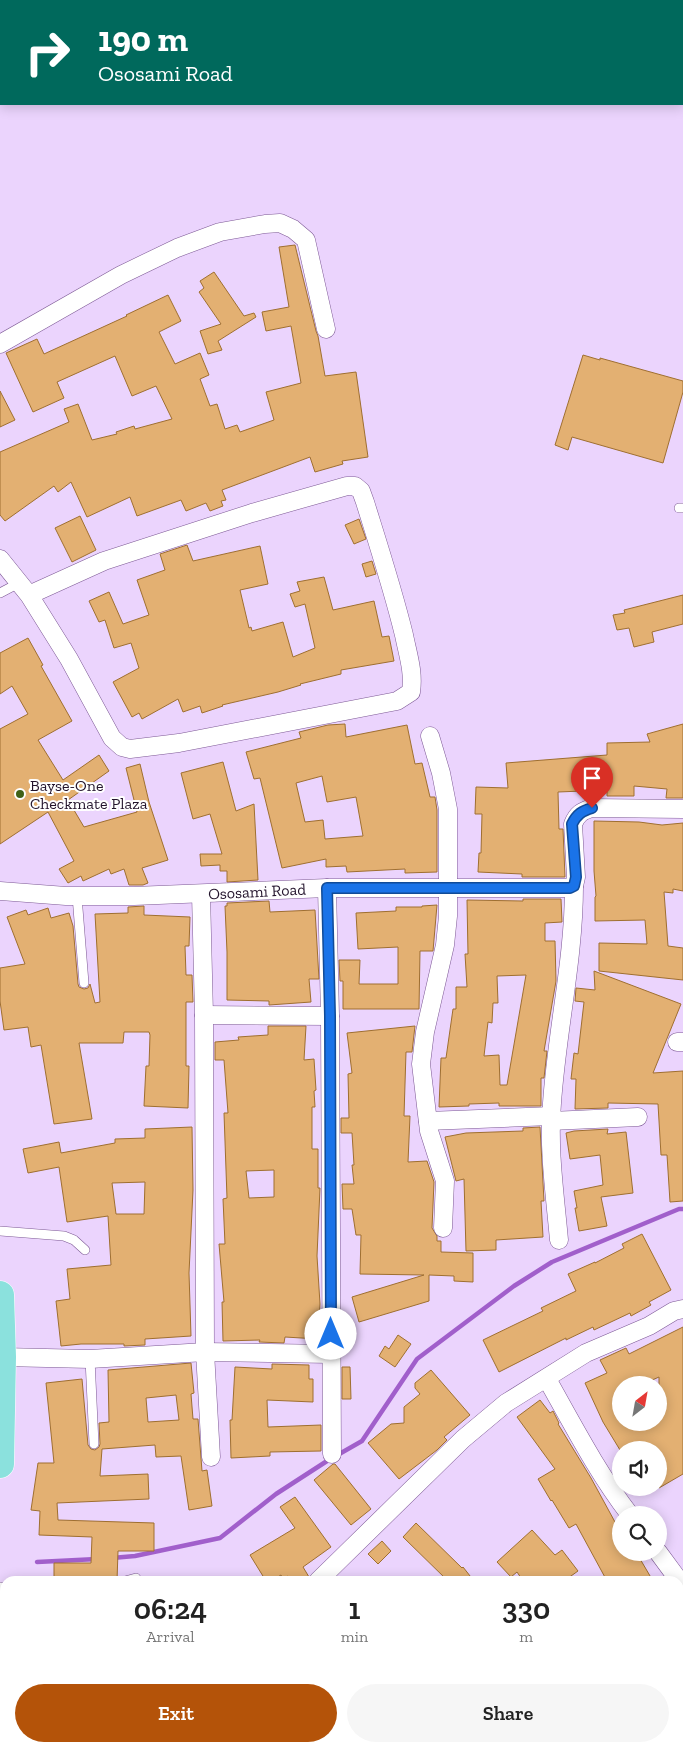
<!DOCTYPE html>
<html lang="en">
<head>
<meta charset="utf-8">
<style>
  body { margin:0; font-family:"Zilla Slab",serif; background:#f6f6f6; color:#222; height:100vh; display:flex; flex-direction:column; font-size:19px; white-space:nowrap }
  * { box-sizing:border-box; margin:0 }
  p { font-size:16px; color:#767676 }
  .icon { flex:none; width:28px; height:28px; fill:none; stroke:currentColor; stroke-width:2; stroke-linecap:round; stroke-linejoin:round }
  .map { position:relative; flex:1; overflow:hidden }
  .side { position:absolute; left:0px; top:1576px; width:684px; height:176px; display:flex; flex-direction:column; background:#fff; border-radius:15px 15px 0 0; box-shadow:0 2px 12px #0003 }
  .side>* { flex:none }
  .top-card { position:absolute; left:0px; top:0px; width:684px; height:105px; box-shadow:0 2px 12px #0003; background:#00695c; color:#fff; overflow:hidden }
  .needle { width:32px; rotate:31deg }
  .tools { position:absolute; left:612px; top:1376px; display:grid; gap:10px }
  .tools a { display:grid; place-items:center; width:55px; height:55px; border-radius:50%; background:#fff; box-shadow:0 2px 12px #0003; font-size:25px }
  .pin { position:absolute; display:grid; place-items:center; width:42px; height:42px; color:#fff; margin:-51px -21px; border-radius:50% 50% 50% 0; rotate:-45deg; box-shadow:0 0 5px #0007 }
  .pin .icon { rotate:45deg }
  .me { position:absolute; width:55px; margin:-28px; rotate:0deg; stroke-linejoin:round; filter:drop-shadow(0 0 4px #0008) }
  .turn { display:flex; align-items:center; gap:18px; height:105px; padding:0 15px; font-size:22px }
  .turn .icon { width:65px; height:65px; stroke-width:2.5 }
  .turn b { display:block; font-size:35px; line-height:42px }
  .eta { display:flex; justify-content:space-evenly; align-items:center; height:85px; text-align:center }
  .eta b { font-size:30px; font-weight:600; line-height:35px }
  .button { display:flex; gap:10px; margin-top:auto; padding:10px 15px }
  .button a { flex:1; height:58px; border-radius:30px; background:#b45309; color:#fff; font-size:20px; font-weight:600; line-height:58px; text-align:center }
  .button a+a { background:#f6f6f6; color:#222 }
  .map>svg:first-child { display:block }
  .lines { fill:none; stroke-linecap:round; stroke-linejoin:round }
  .stream { stroke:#a15fcb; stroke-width:4.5 }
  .building { fill:#e3b072; stroke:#9f6f30; fill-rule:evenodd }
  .service-casing { stroke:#7d5995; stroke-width:10 }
  .minor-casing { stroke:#7d5995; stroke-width:19 }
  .primary-casing { stroke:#fff; stroke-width:29 }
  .service { stroke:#fff; stroke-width:9 }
  .minor { stroke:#fff; stroke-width:18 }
  .primary { stroke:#8be1dd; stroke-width:28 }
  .route-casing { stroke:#114b97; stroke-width:12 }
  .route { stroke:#1a73e8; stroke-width:9 }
  .poi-dot { fill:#406117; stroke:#fff; stroke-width:2 }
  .labels { text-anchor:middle; stroke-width:4; stroke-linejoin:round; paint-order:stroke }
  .poi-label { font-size:16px; fill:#23142c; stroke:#fff; text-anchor:start }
  .street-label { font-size:16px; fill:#23142c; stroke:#fff }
</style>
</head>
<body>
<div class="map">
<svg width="683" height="1752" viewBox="0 0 683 1752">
  <rect width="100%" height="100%" fill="#ebd4fd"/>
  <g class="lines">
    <g class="stream">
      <polyline points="112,1558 135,1556 220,1538 276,1494 327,1461 362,1441 417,1359 514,1286 552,1262 679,1209 683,1209"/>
      <polyline points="37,1562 97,1559"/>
    </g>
  </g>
  <g class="building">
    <polygon points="295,245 316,331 318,336 325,376 356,372 368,457 342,461 343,464 315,472 310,457 222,490 226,500 221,501 223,506 210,511 206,503 186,511 181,500 137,516 130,497 87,517 71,482 58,492 54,486 5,521 0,515 0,452 69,422 64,409 78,404 92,440 117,434 116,432 134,426 135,429 172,419 156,386 132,396 115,356 57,382 64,398 33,412 6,353 37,339 44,354 127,316 126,315 168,295 181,321 159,332 175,364 200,353 209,375 200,379 210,406 217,404 225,429 237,425 240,432 274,420 266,392 301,383 291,326 266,331 262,312 289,307 279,247"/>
    <polygon points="214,272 244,316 254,313 256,317 218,341 222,350 208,354 200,331 221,324 199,292 204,288 200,281"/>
    <polygon points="583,355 600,360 600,358 683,381 683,392 663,463 572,437 568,450 555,445"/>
    <polygon points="0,391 15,420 0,427"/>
    <polygon points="80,516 96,550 72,562 55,528"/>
    <polygon points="359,519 366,539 354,544 345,525"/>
    <polygon points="187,545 193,561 260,546 268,584 240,590 249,628 251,627 252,631 283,622 293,657 315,648 305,604 295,607 290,594 300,591 297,582 324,577 333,610 374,601 382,637 389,636 394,661 341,670 341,674 300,684 301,685 278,692 222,705 223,706 202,713 200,706 183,712 178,699 142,719 139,713 132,717 113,682 139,668 131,643 114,648 105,620 99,622 89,601 109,592 123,624 149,615 137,580 165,570 160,554"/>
    <polygon points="372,561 376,574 366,577 362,564"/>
    <polygon points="683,595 683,624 652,632 654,642 634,647 629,628 617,630 613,615 625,613 624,610"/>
    <polygon points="28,638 43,665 41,666 72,721 38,740 63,780 99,755 109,771 68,800 84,827 137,812 126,768 140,764 149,802 168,860 142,868 148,883 143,885 129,885 124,869 111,874 109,869 83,881 81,876 68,883 59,869 74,861 48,812 0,844 0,729 28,714 12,686 0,694 0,653"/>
    <path d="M345,724L346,737L407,725L415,764L422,763L430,797H435L437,810V872L405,873V869L347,872L346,866L326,867V859L282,868L260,778L254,779L246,752L301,738L299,732L328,725ZM322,776L327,802L356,797L363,836L325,839L323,820L305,822L296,783Z"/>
    <polygon points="683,724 683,798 666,798 667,789 634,786 634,796 607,796 607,790 558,792 559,829 563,829 565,877 522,877 522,874 478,872 479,853 481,853 482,814 475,814 476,787 508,788 506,763 607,755 607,743 650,742 647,734"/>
    <polygon points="223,762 236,811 254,804 258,880 227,882 227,871 220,871 220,865 201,866 200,854 222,854 210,814 193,819 181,773"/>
    <polygon points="594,821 639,822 662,825 683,823 683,891 673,889 673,893 664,892 668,946 683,948 683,980 599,971 599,943 647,944 645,920 595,921 595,897 596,896 594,871"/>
    <path d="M523,899H561L562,922L545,923V941H555L556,981L544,1051H547L544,1078H541V1106H499V1103L469,1104V1106L439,1107L441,1058H446L453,1009H456V987H467L465,954H468L467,900L523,901ZM526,975L507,1085H500L499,1055L484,1056L488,1022L492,1023L493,1003H498L497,976Z"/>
    <polygon points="269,901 270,912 315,910 319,979 309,979 311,1002 269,1005 269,1001 227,1000 227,952 225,906 227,906 227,903"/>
    <polygon points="437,905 433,951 420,951 419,1009 343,1009 343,981 340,981 339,960 360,960 359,984 398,984 398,947 358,949 356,913 396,911 396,907 422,907 422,906"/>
    <polygon points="144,906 144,915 190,917 189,946 185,946 186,975 192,975 193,1002 186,1002 186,1066 189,1066 188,1108 144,1106 146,1066 149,1066 150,1035 149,1032 124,1032 123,1043 79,1043 92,1119 54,1124 41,1045 31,1047 28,1027 4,1030 0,1001 0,968 25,964 7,917 26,910 28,915 48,908 51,918 69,913 73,926 78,984 79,987 84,989 88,988 90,984 95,1003 100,1002 95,914 128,913 128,907"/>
    <polygon points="594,971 681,1004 653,1073 683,1071 683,1201 670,1202 667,1155 661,1155 658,1104 608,1103 608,1108 575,1109 576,1079 571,1079 574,1053 578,1054 584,1002 575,1001 576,988 595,990"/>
    <path d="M268,1026H306L304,1060L314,1059L316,1090L314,1091L315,1107H312V1149H318V1188H320L317,1256L320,1304L318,1339L285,1337L284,1343L259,1342L260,1340L223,1341L222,1302H224L219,1244H225L223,1199L227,1198L224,1113H228L224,1060H215V1042L239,1040L238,1037L268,1035ZM274,1170V1197L249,1198L246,1171Z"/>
    <polygon points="415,1026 412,1052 406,1052 404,1116 410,1116 408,1162 427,1161 434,1182 432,1228 437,1236 437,1241 441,1241 441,1252 473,1253 473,1282 454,1281 454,1276 429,1275 429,1301 359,1322 352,1297 424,1275 360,1274 361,1235 356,1235 352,1209 343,1209 342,1184 354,1184 352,1165 354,1165 352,1133 341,1133 341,1118 349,1118 348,1074 352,1073 347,1033"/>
    <path d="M192,1127L193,1190L189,1273L191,1336L145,1339V1345L124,1346V1344H81L61,1346L56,1301L70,1299L67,1269L111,1265L108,1216L67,1222L59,1167L28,1173L23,1149L59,1142L61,1153L115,1143V1139L145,1138V1129ZM145,1182L144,1214H116L112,1183Z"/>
    <polygon points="540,1127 544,1201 541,1201 543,1237 496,1240 496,1250 466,1251 464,1179 456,1181 445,1137 466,1133 523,1131 523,1128"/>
    <polygon points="608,1129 607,1134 626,1132 633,1193 601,1197 607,1226 579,1231 575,1208 577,1208 574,1191 603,1185 600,1155 570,1159 566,1133 574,1131"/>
    <polygon points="642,1234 671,1290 649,1302 651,1305 631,1316 630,1313 594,1330 593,1327 566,1340 566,1338 499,1372 483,1340 543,1311 541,1308 576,1291 568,1274 595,1262 595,1263 624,1248 622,1244"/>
    <path d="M683,1327V1474L659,1488V1450H620L603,1422L585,1383L607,1373L600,1360L626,1348L629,1354ZM659,1377V1422H621V1385H638L649,1379L650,1381Z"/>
    <polygon points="398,1335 411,1344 395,1367 379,1356 385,1346 389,1349"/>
    <path d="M191,1363L194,1393L191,1394L193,1419H198L202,1471L207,1470L212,1506L189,1510L181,1456L156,1457L155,1445L102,1449L100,1476L148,1474L149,1499L57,1503L58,1520L154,1523V1551H118L117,1581L54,1580V1563H91L92,1537L39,1535L40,1511L31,1510L38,1463H54L46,1383L82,1379L88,1445L91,1449L95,1450L99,1447L100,1444L99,1423L109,1422L108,1370ZM176,1395L179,1420L148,1422L146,1398Z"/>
    <polygon points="272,1364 309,1365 309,1379 313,1379 313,1402 267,1400 268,1427 321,1425 321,1451 270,1452 270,1456 231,1458 230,1420 232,1420 235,1367 272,1369"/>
    <polygon points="342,1367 350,1367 351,1399 342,1399"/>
    <polygon points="431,1370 470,1415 444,1437 447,1440 437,1450 399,1479 368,1443 391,1424 404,1423 404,1407 420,1394 415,1388 415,1383"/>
    <polygon points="540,1400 550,1413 553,1411 559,1423 558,1424 591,1478 621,1533 621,1552 636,1552 653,1581 607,1581 576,1524 569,1528 552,1500 551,1501 538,1479 555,1469 517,1417"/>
    <polygon points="333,1464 335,1464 371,1509 351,1525 314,1480"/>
    <polygon points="295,1497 331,1547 303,1567 309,1577 302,1581 291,1581 288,1576 283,1579 281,1575 271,1581 266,1581 250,1555 295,1528 280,1507"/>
    <polygon points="416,1523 462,1568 463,1567 474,1581 448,1581 403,1537"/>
    <polygon points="532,1530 555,1555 562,1550 578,1571 564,1581 523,1581 517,1572 511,1577 497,1562"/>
    <polygon points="382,1541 391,1551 378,1564 368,1554"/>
  </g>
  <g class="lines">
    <defs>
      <g id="service">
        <polyline points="679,508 683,508"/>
        <polyline points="0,593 19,583"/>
        <polyline points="77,896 84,983"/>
        <polyline points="0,1231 64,1236 74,1240 85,1250"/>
        <polyline points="90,1359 94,1444"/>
        <polyline points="125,1581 136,1578"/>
        <polyline points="0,1587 5,1588"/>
        <polyline points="0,1726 5,1723"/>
      </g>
      <g id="minor">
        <polyline points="0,344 121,275 177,248 220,232 265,224 280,223 293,229 306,240 326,329"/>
        <path d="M0,559L29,595L69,659L112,738L122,747L130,749L179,743L397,701L411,692C414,672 408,655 404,635C393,590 379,547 365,502L361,491L355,486H347L252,513L104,561L29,595"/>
        <polyline points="430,736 441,773 448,809 448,916 445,945 425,1032 421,1064 429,1131 445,1181 443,1228"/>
        <polyline points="327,888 330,1016 332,1454"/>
        <path d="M0,891L66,896H134L327,888H569L574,886L576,877L573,824C577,814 582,811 592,808L683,809"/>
        <polyline points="201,894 204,1015 205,1352 211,1457"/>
        <polyline points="204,1015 330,1016"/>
        <polyline points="677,1042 683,1042"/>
        <polyline points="428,1121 551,1116"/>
        <polyline points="551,1121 638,1117"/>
        <path d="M559,1240C555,1195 548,1148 552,1103C557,1030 574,959 574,886"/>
        <polyline points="2,1357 90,1359 205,1352 331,1354"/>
        <path d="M547,1379C573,1425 597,1472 630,1515"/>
        <polyline points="658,1552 683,1586"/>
        <polyline points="318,1581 463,1439 506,1403 586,1353 649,1326 674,1311 683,1309"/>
        <polyline points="679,1670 683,1665"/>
        <polyline points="679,1739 683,1744"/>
        <polyline points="371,1752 372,1748"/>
        <polyline points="529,1752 529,1748"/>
      </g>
      <polyline id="primary" points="0,1295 2,1357 0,1464"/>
    </defs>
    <use href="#service" class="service-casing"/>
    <use href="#minor" class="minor-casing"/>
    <use href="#primary" class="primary-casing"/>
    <use href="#service" class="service"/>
    <use href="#minor" class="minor"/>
    <use href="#primary" class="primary"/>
  </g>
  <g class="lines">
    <defs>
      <path id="route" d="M331,1334L330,1016L327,888H570L574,886L576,877L572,824C577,814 582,811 592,808"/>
    </defs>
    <use href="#route" class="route-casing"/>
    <use href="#route" class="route"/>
  </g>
  <circle class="poi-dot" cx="20" cy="794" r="5"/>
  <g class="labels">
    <g class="poi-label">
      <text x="30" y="791">Bayse-One<tspan x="30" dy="18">Checkmate Plaza</tspan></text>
    </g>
    <g class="street-label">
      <text transform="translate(257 891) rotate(-3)" y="6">Ososami Road</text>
    </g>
  </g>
</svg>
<div class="tools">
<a><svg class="needle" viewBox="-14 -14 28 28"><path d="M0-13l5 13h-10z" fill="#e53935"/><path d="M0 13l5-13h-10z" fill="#767676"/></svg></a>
<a><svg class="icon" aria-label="sound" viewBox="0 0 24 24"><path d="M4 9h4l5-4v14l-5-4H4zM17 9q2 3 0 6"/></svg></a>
<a><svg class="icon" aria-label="search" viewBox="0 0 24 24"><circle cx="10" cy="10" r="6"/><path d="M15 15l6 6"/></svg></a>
</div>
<div class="pin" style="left:592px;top:808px;background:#d93025"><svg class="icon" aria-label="arrive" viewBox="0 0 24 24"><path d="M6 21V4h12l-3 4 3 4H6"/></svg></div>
<svg class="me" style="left:331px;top:1334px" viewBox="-20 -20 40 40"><circle r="19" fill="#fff"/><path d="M0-13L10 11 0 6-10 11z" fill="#1a73e8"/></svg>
<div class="top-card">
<div class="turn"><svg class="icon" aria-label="right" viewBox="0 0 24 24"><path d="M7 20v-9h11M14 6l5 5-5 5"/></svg><div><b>190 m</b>Ososami Road</div></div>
</div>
<section class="side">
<div class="eta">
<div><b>06:24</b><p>Arrival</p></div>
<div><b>1</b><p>min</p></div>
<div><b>330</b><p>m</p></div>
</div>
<div class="button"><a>Exit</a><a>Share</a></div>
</section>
</div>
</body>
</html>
